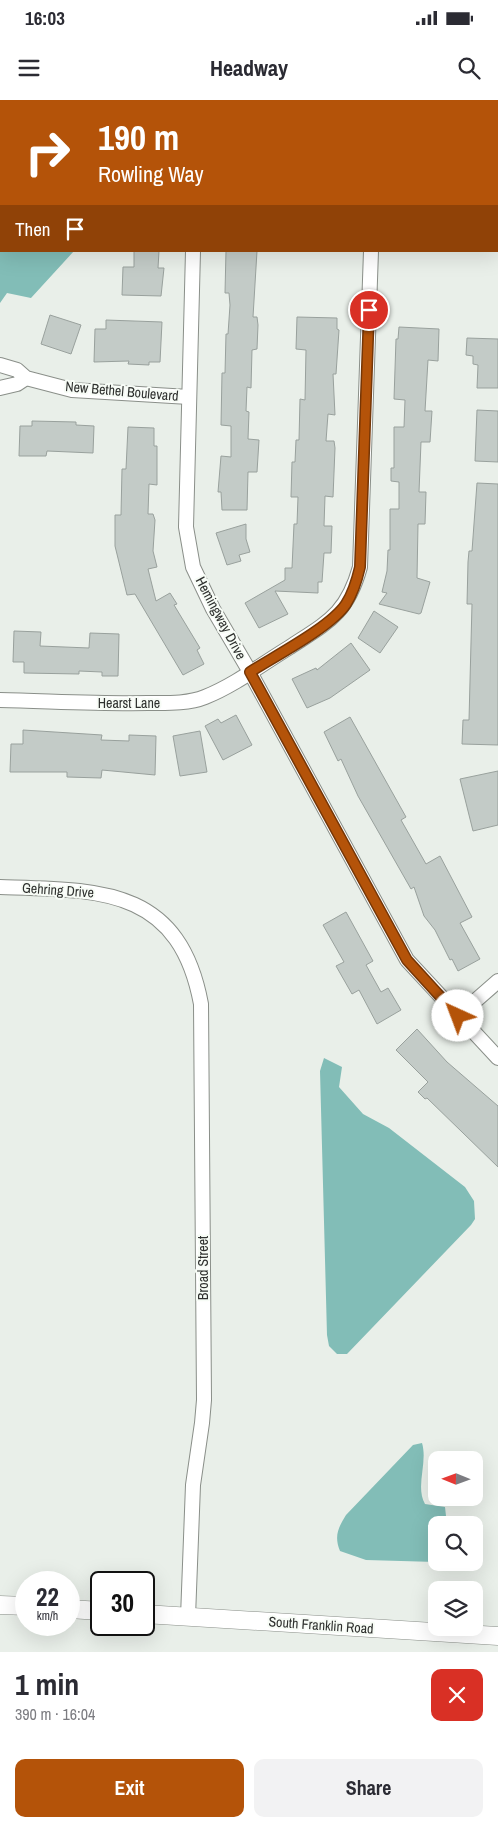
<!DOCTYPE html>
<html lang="en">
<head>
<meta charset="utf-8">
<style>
  body { margin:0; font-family:"Archivo Narrow",sans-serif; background:#f2f2f3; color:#2b2b33; height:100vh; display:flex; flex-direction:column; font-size:19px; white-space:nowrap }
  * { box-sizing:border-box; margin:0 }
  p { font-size:16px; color:#7c7c81 }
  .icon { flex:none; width:28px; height:28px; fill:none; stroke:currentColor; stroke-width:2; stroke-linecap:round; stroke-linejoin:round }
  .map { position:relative; height:1552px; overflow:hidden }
  .side { display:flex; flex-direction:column; background:#fff; flex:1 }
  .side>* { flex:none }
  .top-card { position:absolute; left:0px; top:0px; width:499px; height:152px; box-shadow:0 5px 20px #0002; background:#b45309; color:#fff; overflow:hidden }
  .needle { width:32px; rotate:271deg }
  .fabs { position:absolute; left:428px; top:1351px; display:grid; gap:10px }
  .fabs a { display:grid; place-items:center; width:55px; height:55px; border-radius:10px; background:#fff; box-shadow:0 5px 20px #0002; font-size:25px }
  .speed { position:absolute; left:15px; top:1471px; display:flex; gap:10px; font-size:25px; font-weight:700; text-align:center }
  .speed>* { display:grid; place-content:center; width:65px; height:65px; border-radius:50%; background:#fff; box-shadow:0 5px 20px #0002; line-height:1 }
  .speed small { font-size:12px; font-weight:400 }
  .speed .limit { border:2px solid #111; border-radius:8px; background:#fff; color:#111 }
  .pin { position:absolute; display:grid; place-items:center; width:42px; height:42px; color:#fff; margin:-21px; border:2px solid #fff; border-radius:50%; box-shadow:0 1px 5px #0007 }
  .me { position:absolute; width:55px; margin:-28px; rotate:317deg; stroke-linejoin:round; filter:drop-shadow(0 0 4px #0008) }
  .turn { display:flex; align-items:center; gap:18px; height:105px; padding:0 15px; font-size:22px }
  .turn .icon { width:65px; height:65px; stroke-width:2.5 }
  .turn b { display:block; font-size:35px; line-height:42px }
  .then { display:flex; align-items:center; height:48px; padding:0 15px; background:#0003; gap:10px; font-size:19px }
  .round { display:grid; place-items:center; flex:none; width:52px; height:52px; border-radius:10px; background:#f2f2f3 }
  .overview { display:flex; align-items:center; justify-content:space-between; height:85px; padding:0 15px }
  h1 { font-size:30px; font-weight:800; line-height:38px }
  .button { display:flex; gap:10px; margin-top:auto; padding:10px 15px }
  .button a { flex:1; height:58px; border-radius:10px; background:#b45309; color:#fff; font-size:20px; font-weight:800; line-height:58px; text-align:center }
  .button a+a { background:#f2f2f3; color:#2b2b33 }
  .status { display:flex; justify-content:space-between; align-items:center; height:35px; padding:0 25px; background:#fff; direction:ltr }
  .status svg { height:14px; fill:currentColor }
  header { display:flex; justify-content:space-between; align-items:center; height:65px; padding:0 15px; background:#fff; font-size:22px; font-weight:800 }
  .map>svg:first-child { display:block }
  .water { fill:#82bdb7 }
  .building { fill:#c3cbc7; stroke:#99a19d }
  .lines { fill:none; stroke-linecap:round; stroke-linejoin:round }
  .minor-casing { stroke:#8a8f89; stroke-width:16 }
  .major-casing { stroke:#8a8f89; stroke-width:19 }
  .minor { stroke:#fff; stroke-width:14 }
  .major { stroke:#fff; stroke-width:18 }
  .route-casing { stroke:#753606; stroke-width:12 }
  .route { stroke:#b45309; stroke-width:9 }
  .labels { text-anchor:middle; stroke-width:4; stroke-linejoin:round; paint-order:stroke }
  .street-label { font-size:14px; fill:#2e302e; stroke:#f7fcf6 }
</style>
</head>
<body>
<div class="status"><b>16:03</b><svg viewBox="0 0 49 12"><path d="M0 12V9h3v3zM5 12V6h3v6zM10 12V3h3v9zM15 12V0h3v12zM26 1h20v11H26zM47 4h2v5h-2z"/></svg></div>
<header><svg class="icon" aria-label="menu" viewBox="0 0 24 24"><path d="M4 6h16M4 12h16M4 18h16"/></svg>Headway<svg class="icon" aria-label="search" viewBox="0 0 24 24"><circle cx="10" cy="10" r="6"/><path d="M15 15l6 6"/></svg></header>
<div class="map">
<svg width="498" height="1552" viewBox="0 0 498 1552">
  <rect width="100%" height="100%" fill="#e9efe9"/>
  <g class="water">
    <polygon points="0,0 71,1 1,1 1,151 74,151 31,198 7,193 0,203"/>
    <polygon points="324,958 342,967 339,987 363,1014 389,1028 465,1087 474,1101 475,1119 471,1125 347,1254 337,1254 329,1246 327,1235 320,971"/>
    <path d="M422,1343C428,1363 415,1386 425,1404L445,1407L447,1425H436V1462L366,1460L340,1451C334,1436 338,1428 346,1415L413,1345Z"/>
  </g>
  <g class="building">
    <polygon points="134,151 159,151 158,168 164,168 161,196 122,195 123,167 134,167"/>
    <polygon points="226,151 257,151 253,217 257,217 258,225 257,249 252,250 251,288 247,287 246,311 249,312 248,339 259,340 257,372 248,372 247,410 222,410 221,392 218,392 221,356 231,357 231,326 221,325 222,273 225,273 226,234 228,234 230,205 229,193 225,193"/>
    <polygon points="50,215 81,225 71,254 41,244"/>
    <polygon points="297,217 337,218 337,229 339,230 336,274 333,274 335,315 328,314 326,341 334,341 335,348 333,397 325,396 324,426 332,426 331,453 324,453 322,482 318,482 318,493 275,491 288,514 259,528 245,503 285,480 285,468 292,468 294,424 297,424 298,397 291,397 292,362 295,362 296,340 299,340 300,299 305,300 306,250 296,249"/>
    <polygon points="106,220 162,222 160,262 149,262 149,265 128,264 129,261 94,262 95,229 106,229"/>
    <polygon points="399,227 439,229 438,261 428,260 425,311 432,311 430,342 421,342 419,392 426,392 425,424 418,424 417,478 430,482 421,513 419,514 379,504 387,493 382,492 387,471 388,450 390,450 390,409 399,409 399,382 391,381 391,368 394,368 394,327 404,327 405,300 394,299 396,239 398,239"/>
    <polygon points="467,238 498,239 498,288 477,288 478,265 473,264 473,256 466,255"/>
    <polygon points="477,310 498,311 498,362 475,361"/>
    <polygon points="32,321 76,322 76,325 94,326 93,353 47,351 46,356 19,356 20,326 32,326"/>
    <polygon points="128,327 154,328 154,346 157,346 157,385 149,384 148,414 153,414 155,420 153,451 157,467 148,469 156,501 170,493 177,504 174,505 200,548 197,550 204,564 183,575 135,494 127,495 115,446 115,415 121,415 122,369 126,369"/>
    <polygon points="477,383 498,384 498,645 462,644 463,620 469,620 472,504 467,504 468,462 469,451 472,451"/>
    <polygon points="246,424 246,439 250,452 239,455 241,461 227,465 216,433"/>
    <polygon points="374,511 398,527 380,553 358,538"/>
    <polygon points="14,531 41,532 40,546 89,548 90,533 119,534 118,576 102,576 102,572 79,571 79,574 24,573 24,562 13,562"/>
    <polygon points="351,543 370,570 330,598 307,608 292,579 316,568 317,570"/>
    <polygon points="236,615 252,645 223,660 205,626 218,619 221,623"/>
    <polygon points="350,617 406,717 401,720 426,764 440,756 472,817 460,823 480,859 458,871 452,859 450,860 435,830 424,816 414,787 411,789 358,696 341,659 338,661 324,632"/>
    <polygon points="23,630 102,635 101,640 129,641 129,635 156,636 155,675 102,670 101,678 67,677 67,672 10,672 11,644 23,644"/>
    <polygon points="200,631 207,672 180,676 173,636"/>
    <polygon points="498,671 498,725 473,731 460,679"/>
    <polygon points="346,812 373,861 366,865 381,892 388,888 401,910 377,924 359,890 352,894 336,866 344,862 323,825"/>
    <polygon points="417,929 447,962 498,1006 498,1067 427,998 425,999 418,992 428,982 396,950"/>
  </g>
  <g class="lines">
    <defs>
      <g id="minor">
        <polyline points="197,0 197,1"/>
        <polyline points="377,1 377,0"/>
        <polyline points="193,151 186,427 193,467 213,509 250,572 407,860 498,958"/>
        <polyline points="0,265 17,270 26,278 72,290 189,297"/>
        <polyline points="0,288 17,284 26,278"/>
        <path d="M0,600C49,601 99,604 148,603C166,603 188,604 205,597C235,585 262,564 290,547C328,522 347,514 360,467L371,151"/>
        <path d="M0,787C98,790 179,786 201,904L204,1300L202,1323L193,1385L188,1517"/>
        <polyline points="458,916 498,881"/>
      </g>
      <g id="major">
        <polyline points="0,1505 26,1506"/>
        <polyline points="69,1509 101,1511"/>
        <polyline points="144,1514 498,1536"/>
      </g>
    </defs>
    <use href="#minor" class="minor-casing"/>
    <use href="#major" class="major-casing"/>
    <use href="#minor" class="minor"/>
    <use href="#major" class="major"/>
  </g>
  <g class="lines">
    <defs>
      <path id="route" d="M369,210L360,467C357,480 353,493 346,504C331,527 275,556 250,572L407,860L458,916"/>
    </defs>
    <use href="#route" class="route-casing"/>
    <use href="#route" class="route"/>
  </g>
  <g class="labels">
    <g class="street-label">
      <text transform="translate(122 291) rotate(5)" y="5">New Bethel Boulevard</text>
      <text transform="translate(221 518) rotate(62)" y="5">Hemingway Drive</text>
      <text x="129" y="608">Hearst Lane</text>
      <text transform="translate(58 790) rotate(4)" y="5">Gehring Drive</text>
      <text transform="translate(203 1168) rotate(-90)" y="5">Broad Street</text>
      <text transform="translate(321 1525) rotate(4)" y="5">South Franklin Road</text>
    </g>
  </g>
</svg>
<div class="fabs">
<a><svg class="needle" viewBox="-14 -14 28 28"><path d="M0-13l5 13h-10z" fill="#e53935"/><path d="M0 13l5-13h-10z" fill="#7c7c81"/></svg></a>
<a><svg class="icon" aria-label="search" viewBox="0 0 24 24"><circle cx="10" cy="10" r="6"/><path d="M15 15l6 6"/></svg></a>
<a><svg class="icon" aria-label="layers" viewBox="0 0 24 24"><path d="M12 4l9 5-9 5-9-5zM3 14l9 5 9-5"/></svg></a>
</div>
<div class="speed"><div>22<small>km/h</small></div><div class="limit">30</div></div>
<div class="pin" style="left:369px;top:210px;background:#d93025"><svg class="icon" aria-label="arrive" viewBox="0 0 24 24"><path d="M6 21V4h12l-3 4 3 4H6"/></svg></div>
<svg class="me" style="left:458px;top:916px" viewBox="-20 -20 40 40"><circle r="19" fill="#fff"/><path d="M0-13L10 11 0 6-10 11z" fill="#b45309"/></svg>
<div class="top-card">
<div class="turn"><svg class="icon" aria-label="right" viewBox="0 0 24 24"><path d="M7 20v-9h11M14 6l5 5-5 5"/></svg><div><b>190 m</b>Rowling Way</div></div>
<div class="then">Then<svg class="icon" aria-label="arrive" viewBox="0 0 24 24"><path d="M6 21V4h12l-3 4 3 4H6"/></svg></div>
</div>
</div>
<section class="side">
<div class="overview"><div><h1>1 min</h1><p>390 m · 16:04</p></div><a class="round" style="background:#d93025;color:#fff"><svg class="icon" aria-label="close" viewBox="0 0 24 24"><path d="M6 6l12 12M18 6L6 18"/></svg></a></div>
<div class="button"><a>Exit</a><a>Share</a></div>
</section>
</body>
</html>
